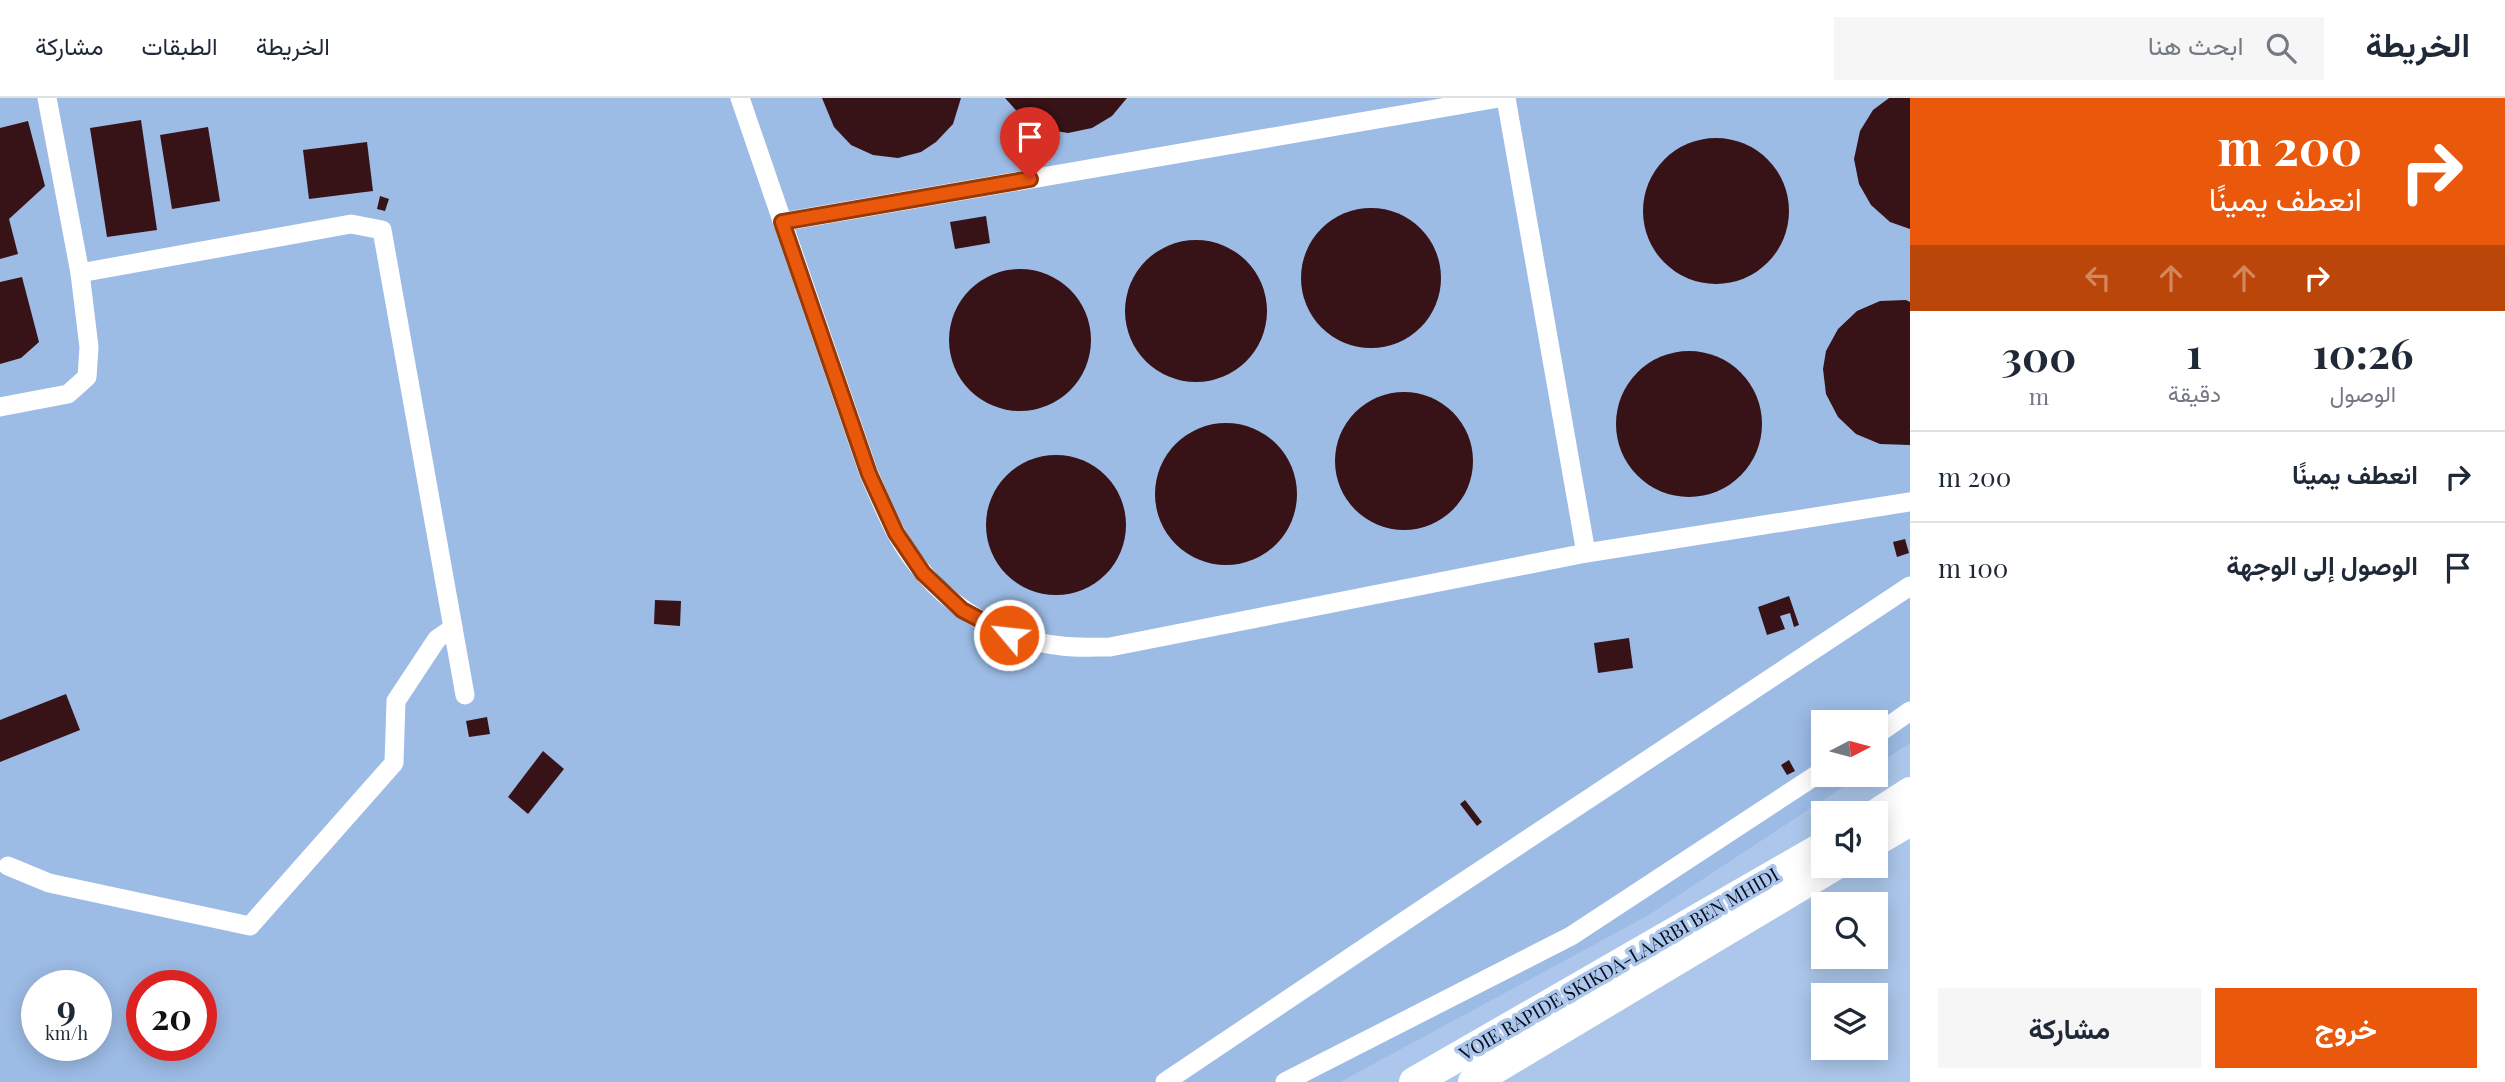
<!DOCTYPE html>
<html lang="ar">
<head>
<meta charset="utf-8">
<style>
  body { margin:0; font-family:"Playfair Display",Vazirmatn,serif; background:#f6f6f7; color:#1f2937; direction:rtl; height:100vh; display:flex; flex-direction:column; font-size:26px; white-space:nowrap }
  * { box-sizing:border-box; margin:0 }
  p { font-size:23px; color:#747a83 }
  .icon { flex:none; width:38px; height:38px; fill:none; stroke:currentColor; stroke-width:2; stroke-linecap:round; stroke-linejoin:round }
  .map { position:relative; flex:1; overflow:hidden; direction:ltr }
  .details { display:flex; flex-direction:column; background:#fff; width:595px }
  .details>* { flex:none }
  .top-card { background:#ea580c; color:#fff; overflow:hidden }
  .needle { width:46px; rotate:84deg }
  .controls { position:absolute; left:1811px; top:612px; display:grid; gap:14px }
  .controls a { display:grid; place-items:center; width:77px; height:77px; border-radius:0px; background:#fff; box-shadow:0 4px 18px #0003; font-size:35px }
  .speed { position:absolute; left:21px; top:872px; display:flex; gap:14px; font-size:35px; font-weight:700; text-align:center }
  .speed>* { display:grid; place-content:center; width:91px; height:91px; border-radius:50%; background:#fff; box-shadow:0 4px 18px #0003; line-height:1 }
  .speed small { font-size:18px; font-weight:400 }
  .speed .limit { border:10px solid #d22; background:#fff; color:#111 }
  .pin { position:absolute; display:grid; place-items:center; width:60px; height:60px; color:#fff; margin:-72px -30px; border-radius:50% 50% 50% 0; rotate:-45deg; box-shadow:0 0 7px #0007 }
  .pin .icon { rotate:45deg }
  .me { position:absolute; width:77px; margin:-38px; rotate:298deg; stroke-linejoin:round; filter:drop-shadow(0 0 5px #0008) }
  .turn { display:flex; align-items:center; gap:24px; height:147px; padding:0 28px; font-size:32px }
  .turn .icon { width:91px; height:91px; stroke-width:2.5 }
  .turn b { display:block; font-size:49px; line-height:60px }
  .lanes { display:flex; align-items:center; height:66px; padding:0 28px; background:#0003; justify-content:center; gap:35px; direction:ltr }
  .lanes .off { opacity:.35 }
  .eta { display:flex; justify-content:space-evenly; align-items:center; height:119px; text-align:center }
  .eta b { font-size:42px; font-weight:700; line-height:49px }
  .action { display:flex; gap:14px; margin-top:auto; padding:14px 28px }
  .action a { flex:1; height:80px; border-radius:0px; background:#ea580c; color:#fff; font-size:28px; font-weight:700; line-height:80px; text-align:center }
  .action a+a { background:#f6f6f7; color:#1f2937 }
  ul { padding:0; list-style:none }
  li { display:flex; align-items:center; gap:21px; height:91px; padding:0 28px; border-top:2px solid #e0e1e3 }
  li div { flex:1 }
  li b { display:block; font-size:26px }
  li em { font-style:normal }
  header { display:flex; align-items:center; gap:42px; box-sizing:border-box; height:98px; padding:0 35px; background:#fff; border-bottom:2px solid #e0e1e3 }
  header strong { font-size:33px }
  nav { display:flex; gap:38px; margin-inline-start:auto; font-size:24px }
  .search { width:490px; height:63px; background:#f6f6f7; display:flex; align-items:center; gap:18px; box-sizing:border-box; padding:0 24px; border-radius:0px; color:#747a83; font-size:26px }
  main { display:flex; flex:1; min-height:0 }
  .map>svg:first-child { display:block }
  .built { fill:#9cbbe5; fill-rule:evenodd }
  .building { fill:#371217 }
  .lines { fill:none; stroke-linecap:round; stroke-linejoin:round }
  .minor { stroke:#fff; stroke-width:19 }
  .highway { stroke:#fff; stroke-width:30 }
  .route-casing { stroke:#983908; stroke-width:18 }
  .route { stroke:#ea580c; stroke-width:12 }
  .labels { text-anchor:middle; stroke-width:7; stroke-linejoin:round; paint-order:stroke }
  .street-label { font-size:19px; fill:#050d19; stroke:#acc7eb }
</style>
</head>
<body>
<header>
<strong>الخريطة</strong>
<div class="search"><svg class="icon" aria-label="search" viewBox="0 0 24 24"><circle cx="10" cy="10" r="6"/><path d="M15 15l6 6"/></svg>ابحث هنا</div>
<nav><a>الخريطة</a><a>الطبقات</a><a>مشاركة</a></nav>
</header>
<main>
<section class="details">
<div class="top-card">
<div class="turn"><svg class="icon" aria-label="right" viewBox="0 0 24 24"><path d="M7 20v-9h11M14 6l5 5-5 5"/></svg><div><b>200 m</b>انعطف يمينًا</div></div>
<div class="lanes"><svg class="icon off" aria-label="left" viewBox="0 0 24 24"><path d="M17 20v-9H6M10 6l-5 5 5 5"/></svg><svg class="icon off" aria-label="ahead" viewBox="0 0 24 24"><path d="M12 20V5M6 11l6-6 6 6"/></svg><svg class="icon off" aria-label="ahead" viewBox="0 0 24 24"><path d="M12 20V5M6 11l6-6 6 6"/></svg><svg class="icon" aria-label="right" viewBox="0 0 24 24"><path d="M7 20v-9h11M14 6l5 5-5 5"/></svg></div>
</div>
<div class="eta">
<div><b>10:26</b><p>الوصول</p></div>
<div><b>1</b><p>دقيقة</p></div>
<div><b>300</b><p>m</p></div>
</div>
<ul>
<li><svg class="icon" aria-label="right" viewBox="0 0 24 24"><path d="M7 20v-9h11M14 6l5 5-5 5"/></svg><div><b>انعطف يمينًا</b></div><em>200 m</em></li>
<li><svg class="icon" aria-label="arrive" viewBox="0 0 24 24"><path d="M6 21V4h12l-3 4 3 4H6"/></svg><div><b>الوصول إلى الوجهة</b></div><em>100 m</em></li>
</ul>
<div class="action"><a>خروج</a><a>مشاركة</a></div>
</section>
<div class="map">
<svg width="1910" height="984" viewBox="0 0 1910 984">
  <rect width="100%" height="100%" fill="#acc7eb"/>
  <path class="built" d="M0,0H1910V645L1876,667V625H1824V677H1861L1647,818L1340,984H0ZM37,887H96V947H37ZM142,887H201V947H142Z"/>
  <g class="building">
    <polygon points="822,0 961,0 953,26 936,44 921,54 898,60 873,57 851,47 834,29"/>
    <polygon points="1005,0 1127,0 1112,18 1092,30 1068,35 1043,31 1022,19"/>
    <polygon points="1889,0 1910,0 1910,131 1890,124 1871,107 1859,86 1854,61 1860,33 1873,12"/>
    <polygon points="141,22 157,132 107,139 90,30"/>
    <polygon points="28,23 45,88 9,121 18,156 0,161 0,30"/>
    <polygon points="208,29 220,103 172,111 160,37"/>
    <circle cx="1716" cy="113" r="73"/>
    <polygon points="367,44 373,93 309,101 303,52"/>
    <polygon points="380,98 389,101 385,113 377,111"/>
    <circle cx="1371" cy="180" r="70"/>
    <polygon points="986,118 990,145 955,151 950,124"/>
    <circle cx="1196" cy="213" r="71"/>
    <circle cx="1020" cy="242" r="71"/>
    <polygon points="22,179 39,244 21,260 0,266 0,184"/>
    <polygon points="1906,202 1910,204 1910,347 1880,346 1856,336 1838,319 1826,296 1823,271 1826,253 1838,231 1857,213 1880,203"/>
    <circle cx="1689" cy="326" r="73"/>
    <circle cx="1404" cy="363" r="69"/>
    <circle cx="1226" cy="396" r="71"/>
    <circle cx="1056" cy="427" r="70"/>
    <polygon points="1905,441 1909,455 1897,459 1893,444"/>
    <polygon points="1789,498 1799,527 1794,529 1790,515 1780,518 1785,531 1767,537 1758,509"/>
    <polygon points="655,502 681,503 680,528 654,526"/>
    <polygon points="1629,540 1633,570 1598,575 1594,545"/>
    <polygon points="66,596 80,632 0,664 0,622"/>
    <polygon points="487,619 490,636 469,639 466,623"/>
    <polygon points="543,653 564,671 528,716 508,699"/>
    <polygon points="1789,662 1795,673 1787,677 1781,667"/>
    <polygon points="1465,702 1482,724 1477,728 1460,706"/>
  </g>
  <g class="lines">
    <g class="minor">
      <path d="M740,0L869,376C878,396 886,416 896,435C931,498 989,540 1062,548C1077,550 1094,549 1110,549L1586,455L1910,404"/>
      <polyline points="1506,0 1586,455"/>
      <polyline points="782,124 1499,0"/>
      <polyline points="80,175 351,126 382,132 465,597"/>
      <polyline points="0,309 68,296 87,279 89,249 80,175 47,0"/>
      <polyline points="1876,637 1910,613"/>
      <polyline points="8,768 49,785 250,828 394,665 396,603 437,541 453,530"/>
      <polyline points="1165,984 1436,802 1910,488"/>
      <polyline points="1285,984 1571,838 1824,672"/>
    </g>
    <g class="highway">
      <polyline points="1876,716 1910,694"/>
      <polyline points="1876,743 1910,723"/>
      <polyline points="1414,984 1824,748"/>
      <polyline points="1473,984 1834,768"/>
    </g>
  </g>
  <g class="lines">
    <defs>
      <polyline id="route" points="1009,537 962,512 923,475 896,435 869,376 782,124 1030,81"/>
    </defs>
    <use href="#route" class="route-casing"/>
    <use href="#route" class="route"/>
  </g>
  <g class="labels">
    <g class="street-label">
      <text transform="translate(1619 866) rotate(-30)" y="7">VOIE RAPIDE SKIKDA-LAARBI BEN MHIDI</text>
    </g>
  </g>
</svg>
<div class="controls">
<a><svg class="needle" viewBox="-14 -14 28 28"><path d="M0-13l5 13h-10z" fill="#e53935"/><path d="M0 13l5-13h-10z" fill="#747a83"/></svg></a>
<a><svg class="icon" aria-label="sound" viewBox="0 0 24 24"><path d="M4 9h4l5-4v14l-5-4H4zM17 9q2 3 0 6"/></svg></a>
<a><svg class="icon" aria-label="search" viewBox="0 0 24 24"><circle cx="10" cy="10" r="6"/><path d="M15 15l6 6"/></svg></a>
<a><svg class="icon" aria-label="layers" viewBox="0 0 24 24"><path d="M12 4l9 5-9 5-9-5zM3 14l9 5 9-5"/></svg></a>
</div>
<div class="speed"><div>9<small>km/h</small></div><div class="limit">20</div></div>
<div class="pin" style="left:1030px;top:81px;background:#d93025"><svg class="icon" aria-label="arrive" viewBox="0 0 24 24"><path d="M6 21V4h12l-3 4 3 4H6"/></svg></div>
<svg class="me" style="left:1009px;top:537px" viewBox="-20 -20 40 40"><circle r="17" fill="#ea580c" stroke="#fff" stroke-width="3"/><path d="M0-11L8 9 0 5-8 9z" fill="#fff"/></svg>
</div>
</main>
</body>
</html>
